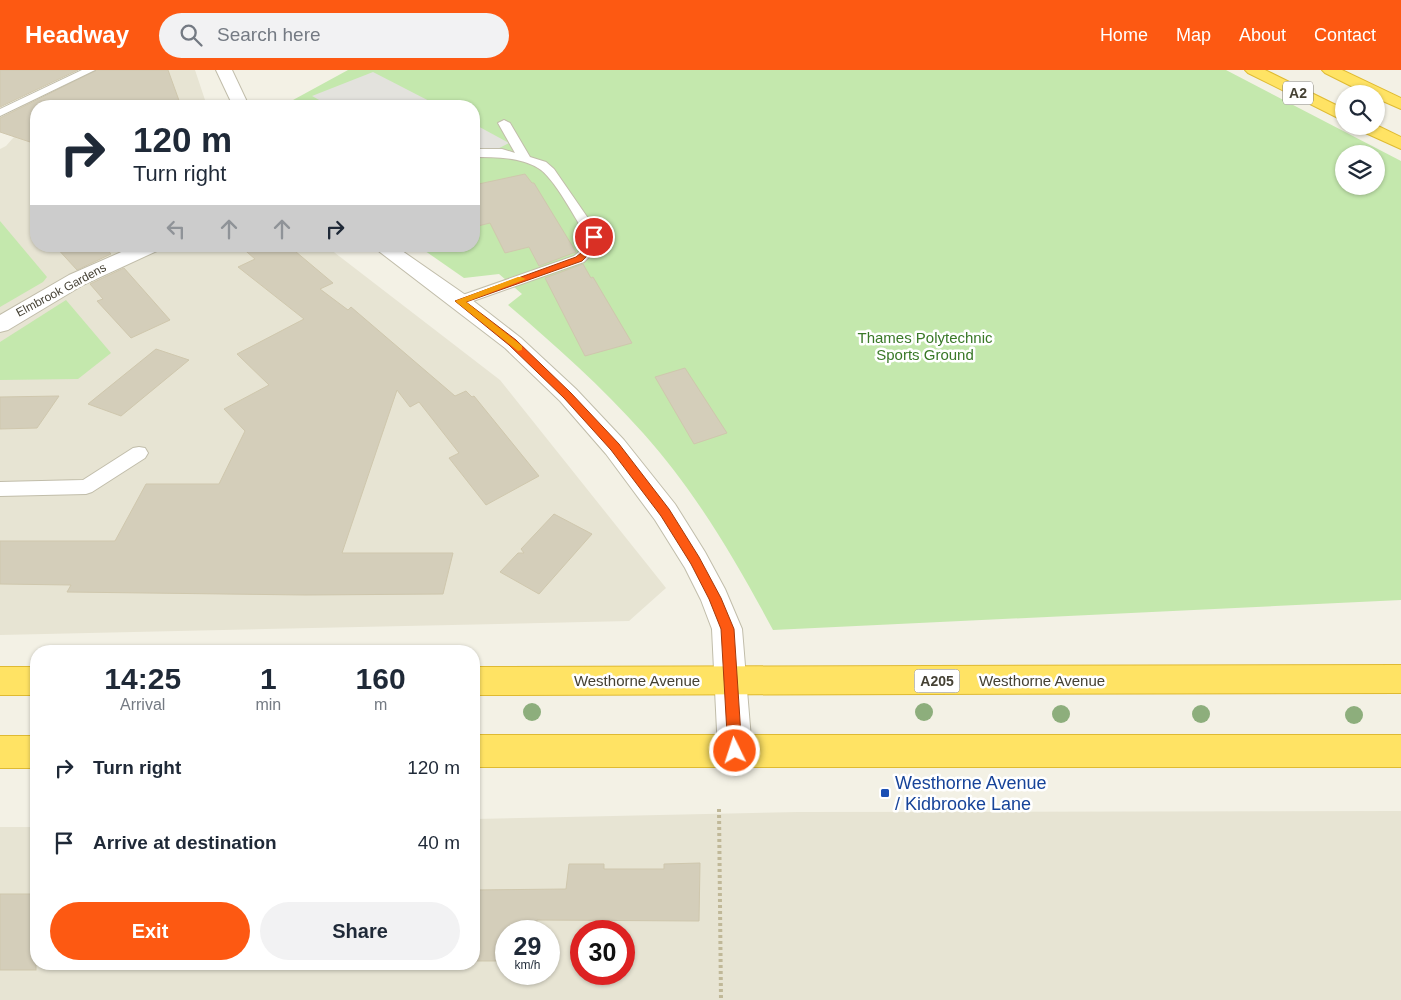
<!DOCTYPE html>
<html lang="en">
<head>
<meta charset="utf-8">
<style>
  body { margin:0; font-family:Helvetica,sans-serif; background:#f2f2f3; color:#1f2937; height:100vh; display:flex; flex-direction:column; font-size:19px; white-space:nowrap }
  * { box-sizing:border-box; margin:0 }
  p { font-size:16px; color:#747a83 }
  .icon { flex:none; width:28px; height:28px; fill:none; stroke:currentColor; stroke-width:2; stroke-linecap:round; stroke-linejoin:round }
  .map { position:relative; flex:1; overflow:hidden }
  .sheet { position:absolute; left:30px; top:575px; width:450px; height:325px; display:flex; flex-direction:column; background:#fff; border-radius:20px; box-shadow:0 1px 4px #0004 }
  .sheet>* { flex:none }
  .top-card { position:absolute; left:30px; top:30px; width:450px; height:152px; border-radius:20px; box-shadow:0 1px 4px #0004; background:#fff; color:#1f2937; overflow:hidden }
  .buttons { position:absolute; left:1335px; top:15px; display:grid; gap:10px }
  .buttons a { display:grid; place-items:center; width:50px; height:50px; border-radius:50%; background:#fff; box-shadow:0 1px 4px #0004; font-size:25px }
  .speed { position:absolute; left:495px; top:850px; display:flex; gap:10px; font-size:25px; font-weight:700; text-align:center }
  .speed>* { display:grid; place-content:center; width:65px; height:65px; border-radius:50%; background:#fff; box-shadow:0 1px 4px #0004; line-height:1 }
  .speed small { font-size:12px; font-weight:400 }
  .speed .limit { border:8px solid #d22; background:#fff; color:#111 }
  .pin { position:absolute; display:grid; place-items:center; width:42px; height:42px; color:#fff; margin:-21px; border:2px solid #fff; border-radius:50%; box-shadow:0 1px 5px #0007 }
  .me { position:absolute; width:55px; margin:-28px; rotate:356deg; stroke-linejoin:round; filter:drop-shadow(0 0 4px #0008) }
  .turn { display:flex; align-items:center; gap:18px; height:105px; padding:0 20px; font-size:22px }
  .turn .icon { width:65px; height:65px; stroke-width:2.5 }
  .turn b { display:block; font-size:35px; line-height:42px }
  .lanes { display:flex; align-items:center; height:48px; padding:0 20px; background:#0003; justify-content:center; gap:25px; direction:ltr }
  .lanes .off { opacity:.35 }
  .eta { display:flex; justify-content:space-evenly; align-items:center; height:85px; text-align:center }
  .eta b { font-size:30px; font-weight:600; line-height:35px }
  .cta { display:flex; gap:10px; margin-top:auto; padding:10px 20px }
  .cta a { flex:1; height:58px; border-radius:30px; background:#fd5912; color:#fff; font-size:20px; font-weight:600; line-height:58px; text-align:center }
  .cta a+a { background:#f2f2f3; color:#1f2937 }
  ul { padding:0; list-style:none }
  li { display:flex; align-items:center; gap:15px; height:75px; padding:0 20px }
  li div { flex:1 }
  li b { display:block; font-size:19px }
  li em { font-style:normal }
  header { display:flex; align-items:center; gap:30px; box-sizing:border-box; height:70px; padding:0 25px; background:#fd5912; color:#fff }
  header strong { font-size:24px }
  nav { display:flex; gap:28px; margin-inline-start:auto; font-size:18px }
  .search { width:350px; height:45px; background:#f2f2f3; display:flex; align-items:center; gap:12px; box-sizing:border-box; padding:0 18px; border-radius:28px; color:#747a83; font-size:19px }
  .map>svg:first-child { display:block }
  .residential { fill:#e7e4d3; fill-rule:evenodd }
  .green { fill:#c4e8ad; fill-rule:evenodd }
  .parking { fill:#e3e2dd }
  .building { fill:#d4ceba; stroke:#cfc7ad }
  .lines { fill:none; stroke-linecap:round; stroke-linejoin:round }
  .lane-casing { stroke:#c1bdaa; stroke-width:2 }
  .street-casing { stroke:#c1bdaa; stroke-width:2 }
  .highway-casing { stroke:#dfba32; stroke-width:2 }
  .path { stroke:#c0b898; stroke-width:4; stroke-dasharray:3 3; stroke-linecap:butt }
  .lane { fill:#fff; fill-rule:evenodd }
  .street { fill:#fff; fill-rule:evenodd }
  .highway { fill:#ffe364; fill-rule:evenodd }
  .tree { fill:#8dae7c }
  .route { fill:#fd5912; stroke:#a43a0c }
  .slow { fill:#f59e0b }
  .transit-dot { fill:#1a4fb4; stroke:#fff; stroke-width:2 }
  .labels { text-anchor:middle; stroke-width:5; stroke-linejoin:round; paint-order:stroke }
  .far-street-label { font-size:12px; fill:#454134; stroke:#fff }
  .shield { fill:#fff; stroke:#7d7a71; stroke-width:1 }
  .shield-label { font-size:14px; font-weight:bold; fill:#454134 }
  .park-label { font-size:15px; fill:#397827; stroke:#fff }
  .street-label { font-size:15px; fill:#454134; stroke:#fff }
  .near-transit-label { font-size:18px; fill:#164399; stroke:#fff; text-anchor:start }
</style>
</head>
<body>
<header>
<strong>Headway</strong>
<div class="search"><svg class="icon" aria-label="search" viewBox="0 0 24 24"><circle cx="10" cy="10" r="6"/><path d="M15 15l6 6"/></svg>Search here</div>
<nav><a>Home</a><a>Map</a><a>About</a><a>Contact</a></nav>
</header>
<div class="map">
<svg width="1401" height="930" viewBox="0 0 1401 930">
  <rect width="100%" height="100%" fill="#f3f1e5"/>
  <g class="residential">
    <polygon points="127,0 195,0 207,36 57,36"/>
    <polygon points="36,47 36,176 326,176 500,310 666,518 629,551 0,565 0,79 6,76 28,51"/>
    <path d="M1401,741V930H0V757H36V894H474V749L798,742ZM506,861H549V904H506ZM581,861H624V904H581Z"/>
  </g>
  <g class="green">
    <path d="M348,0H1226L1401,91V530L773,560C736,491 696,422 643,363C602,317 555,275 508,235L522,224L499,204L464,208L418,176H474V36H282ZM1344,84H1376V116H1344Z"/>
    <polygon points="0,151 47,207 43,212 0,237"/>
    <polygon points="66,230 111,283 78,309 0,310 0,272"/>
  </g>
  <g class="parking">
    <polygon points="373,2 439,36 330,36 312,26"/>
    <polygon points="474,54 509,73 474,91"/>
  </g>
  <g class="building">
    <polygon points="0,0 78,0 0,37"/>
    <polygon points="97,0 168,0 181,36 36,36 36,74 0,62 0,48"/>
    <polygon points="525,104 532,113 534,113 576,182 539,196 529,177 505,183 490,153 474,157 474,115"/>
    <polygon points="55,176 104,176 111,184 77,200"/>
    <polygon points="240,176 289,176 333,213 320,219 348,240 351,237 455,326 466,321 472,327 474,326 539,406 486,435 449,388 459,383 419,332 410,337 397,320 342,483 453,483 443,524 305,525 67,522 71,515 0,514 0,471 115,471 146,414 219,414 245,361 224,339 269,315 237,284 304,249 238,197 255,189"/>
    <polygon points="583,194 591,208 593,207 632,273 585,286 545,208"/>
    <polygon points="124,198 170,250 131,268 97,231 103,229 90,214"/>
    <polygon points="156,279 189,290 121,346 88,334"/>
    <polygon points="685,298 727,363 694,374 655,307"/>
    <polygon points="59,326 37,358 0,359 0,327"/>
    <polygon points="554,444 592,464 539,524 500,502 518,483 524,483 521,479"/>
    <polygon points="700,793 699,851 537,850 536,861 506,861 506,891 474,891 474,820 566,819 569,794 604,794 604,799 664,799 664,794"/>
    <rect x="0" y="824" width="36" height="76"/>
  </g>
  <g class="lines">
    <defs>
      <g id="lane">
        <polygon points="82,0 95,0 0,46 0,39"/>
        <path d="M504,50L510,53L530,87L546,92L554,99L601,167L598,178L584,192L459,236L454,234L452,231L454,228L574,186L585,177L587,167C576,150 554,107 538,98C520,87 494,87 474,87V79H502L515,83L498,53Z"/>
        <polygon points="139,377 145,378 148,383 145,388 92,422 86,424 0,426 0,412 83,410 133,378"/>
      </g>
      <g id="street">
        <polygon points="216,0 232,0 249,36 233,36"/>
        <polygon points="135,176 162,176 159,180 83,215 8,260 0,262 0,245 69,205"/>
        <polygon points="372,176 395,176 467,226 521,268 576,319 624,370 675,434 705,482 725,519 742,559 752,681 747,692 735,697 723,692 718,681 712,559 701,530 685,498 655,450 606,384 560,331 505,278"/>
      </g>
      <g id="highway">
        <polygon points="1245,0 1265,0 1344,39 1344,51 1248,3"/>
        <polygon points="1322,0 1342,0 1401,28 1401,39 1376,28 1376,24 1367,24 1325,3"/>
        <polygon points="1376,55 1401,67 1401,79 1359,60 1357,56"/>
        <polygon points="1401,595 1401,623 474,625 474,597"/>
        <rect x="0" y="597" width="36" height="28"/>
        <rect x="474" y="665" width="927" height="32"/>
        <rect x="0" y="666" width="36" height="32"/>
      </g>
    </defs>
    <use href="#lane" class="lane-casing"/>
    <use href="#street" class="street-casing"/>
    <use href="#highway" class="highway-casing"/>
    <polyline class="path" points="719,739 721,930"/>
    <use href="#lane" class="lane"/>
    <use href="#street" class="street"/>
    <use href="#highway" class="highway"/>
  </g>
  <g class="tree">
    <circle cx="532" cy="642" r="9"/>
    <circle cx="924" cy="642" r="9"/>
    <circle cx="1061" cy="644" r="9"/>
    <circle cx="1201" cy="644" r="9"/>
    <circle cx="1354" cy="645" r="9"/>
  </g>
  <polygon class="route" points="591,165 598,167 595,178 582,191 466,232 516,270 571,323 619,374 669,439 699,487 721,528 734,559 742,681 740,686 735,688 730,686 728,681 721,559 709,529 691,494 661,446 611,380 564,328 509,275 455,231 576,187 587,178"/>
  <polygon class="slow" points="518,207 521,207 526,209 466,232 522,276 522,280 518,281 455,231"/>
  <rect class="transit-dot" x="880" y="718" width="10" height="10" rx="2.5"/>
  <g class="labels">
    <g class="far-street-label">
      <text transform="translate(61 220) rotate(-28)" y="4">Elmbrook Gardens</text>
    </g>
    <g class="shield">
      <rect x="1283" y="11.5" width="30" height="23" rx="4"/>
      <rect x="914.5" y="599.5" width="45" height="23" rx="4"/>
    </g>
    <g class="shield-label">
      <text x="1298" y="28">A2</text>
      <text x="937" y="616">A205</text>
    </g>
    <g class="park-label">
      <text x="925" y="273">Thames Polytechnic<tspan x="925" dy="17">Sports Ground</tspan></text>
    </g>
    <g class="street-label">
      <text x="637" y="616">Westhorne Avenue</text>
      <text x="1042" y="616">Westhorne Avenue</text>
    </g>
    <g class="near-transit-label">
      <text x="895" y="719">Westhorne Avenue<tspan x="895" dy="21">/ Kidbrooke Lane</tspan></text>
    </g>
  </g>
</svg>
<div class="buttons">
<a><svg class="icon" aria-label="search" viewBox="0 0 24 24"><circle cx="10" cy="10" r="6"/><path d="M15 15l6 6"/></svg></a>
<a><svg class="icon" aria-label="layers" viewBox="0 0 24 24"><path d="M12 4l9 5-9 5-9-5zM3 14l9 5 9-5"/></svg></a>
</div>
<div class="speed"><div>29<small>km/h</small></div><div class="limit">30</div></div>
<div class="pin" style="left:594px;top:167px;background:#d93025"><svg class="icon" aria-label="arrive" viewBox="0 0 24 24"><path d="M6 21V4h12l-3 4 3 4H6"/></svg></div>
<svg class="me" style="left:735px;top:681px" viewBox="-20 -20 40 40"><circle r="17" fill="#fd5912" stroke="#fff" stroke-width="3"/><path d="M0-11L8 9 0 5-8 9z" fill="#fff"/></svg>
<div class="top-card">
<div class="turn"><svg class="icon" aria-label="right" viewBox="0 0 24 24"><path d="M7 20v-9h11M14 6l5 5-5 5"/></svg><div><b>120 m</b>Turn right</div></div>
<div class="lanes"><svg class="icon off" aria-label="left" viewBox="0 0 24 24"><path d="M17 20v-9H6M10 6l-5 5 5 5"/></svg><svg class="icon off" aria-label="ahead" viewBox="0 0 24 24"><path d="M12 20V5M6 11l6-6 6 6"/></svg><svg class="icon off" aria-label="ahead" viewBox="0 0 24 24"><path d="M12 20V5M6 11l6-6 6 6"/></svg><svg class="icon" aria-label="right" viewBox="0 0 24 24"><path d="M7 20v-9h11M14 6l5 5-5 5"/></svg></div>
</div>
<section class="sheet">
<div class="eta">
<div><b>14:25</b><p>Arrival</p></div>
<div><b>1</b><p>min</p></div>
<div><b>160</b><p>m</p></div>
</div>
<ul>
<li><svg class="icon" aria-label="right" viewBox="0 0 24 24"><path d="M7 20v-9h11M14 6l5 5-5 5"/></svg><div><b>Turn right</b></div><em>120 m</em></li>
<li><svg class="icon" aria-label="arrive" viewBox="0 0 24 24"><path d="M6 21V4h12l-3 4 3 4H6"/></svg><div><b>Arrive at destination</b></div><em>40 m</em></li>
</ul>
<div class="cta"><a>Exit</a><a>Share</a></div>
</section>
</div>
</body>
</html>
